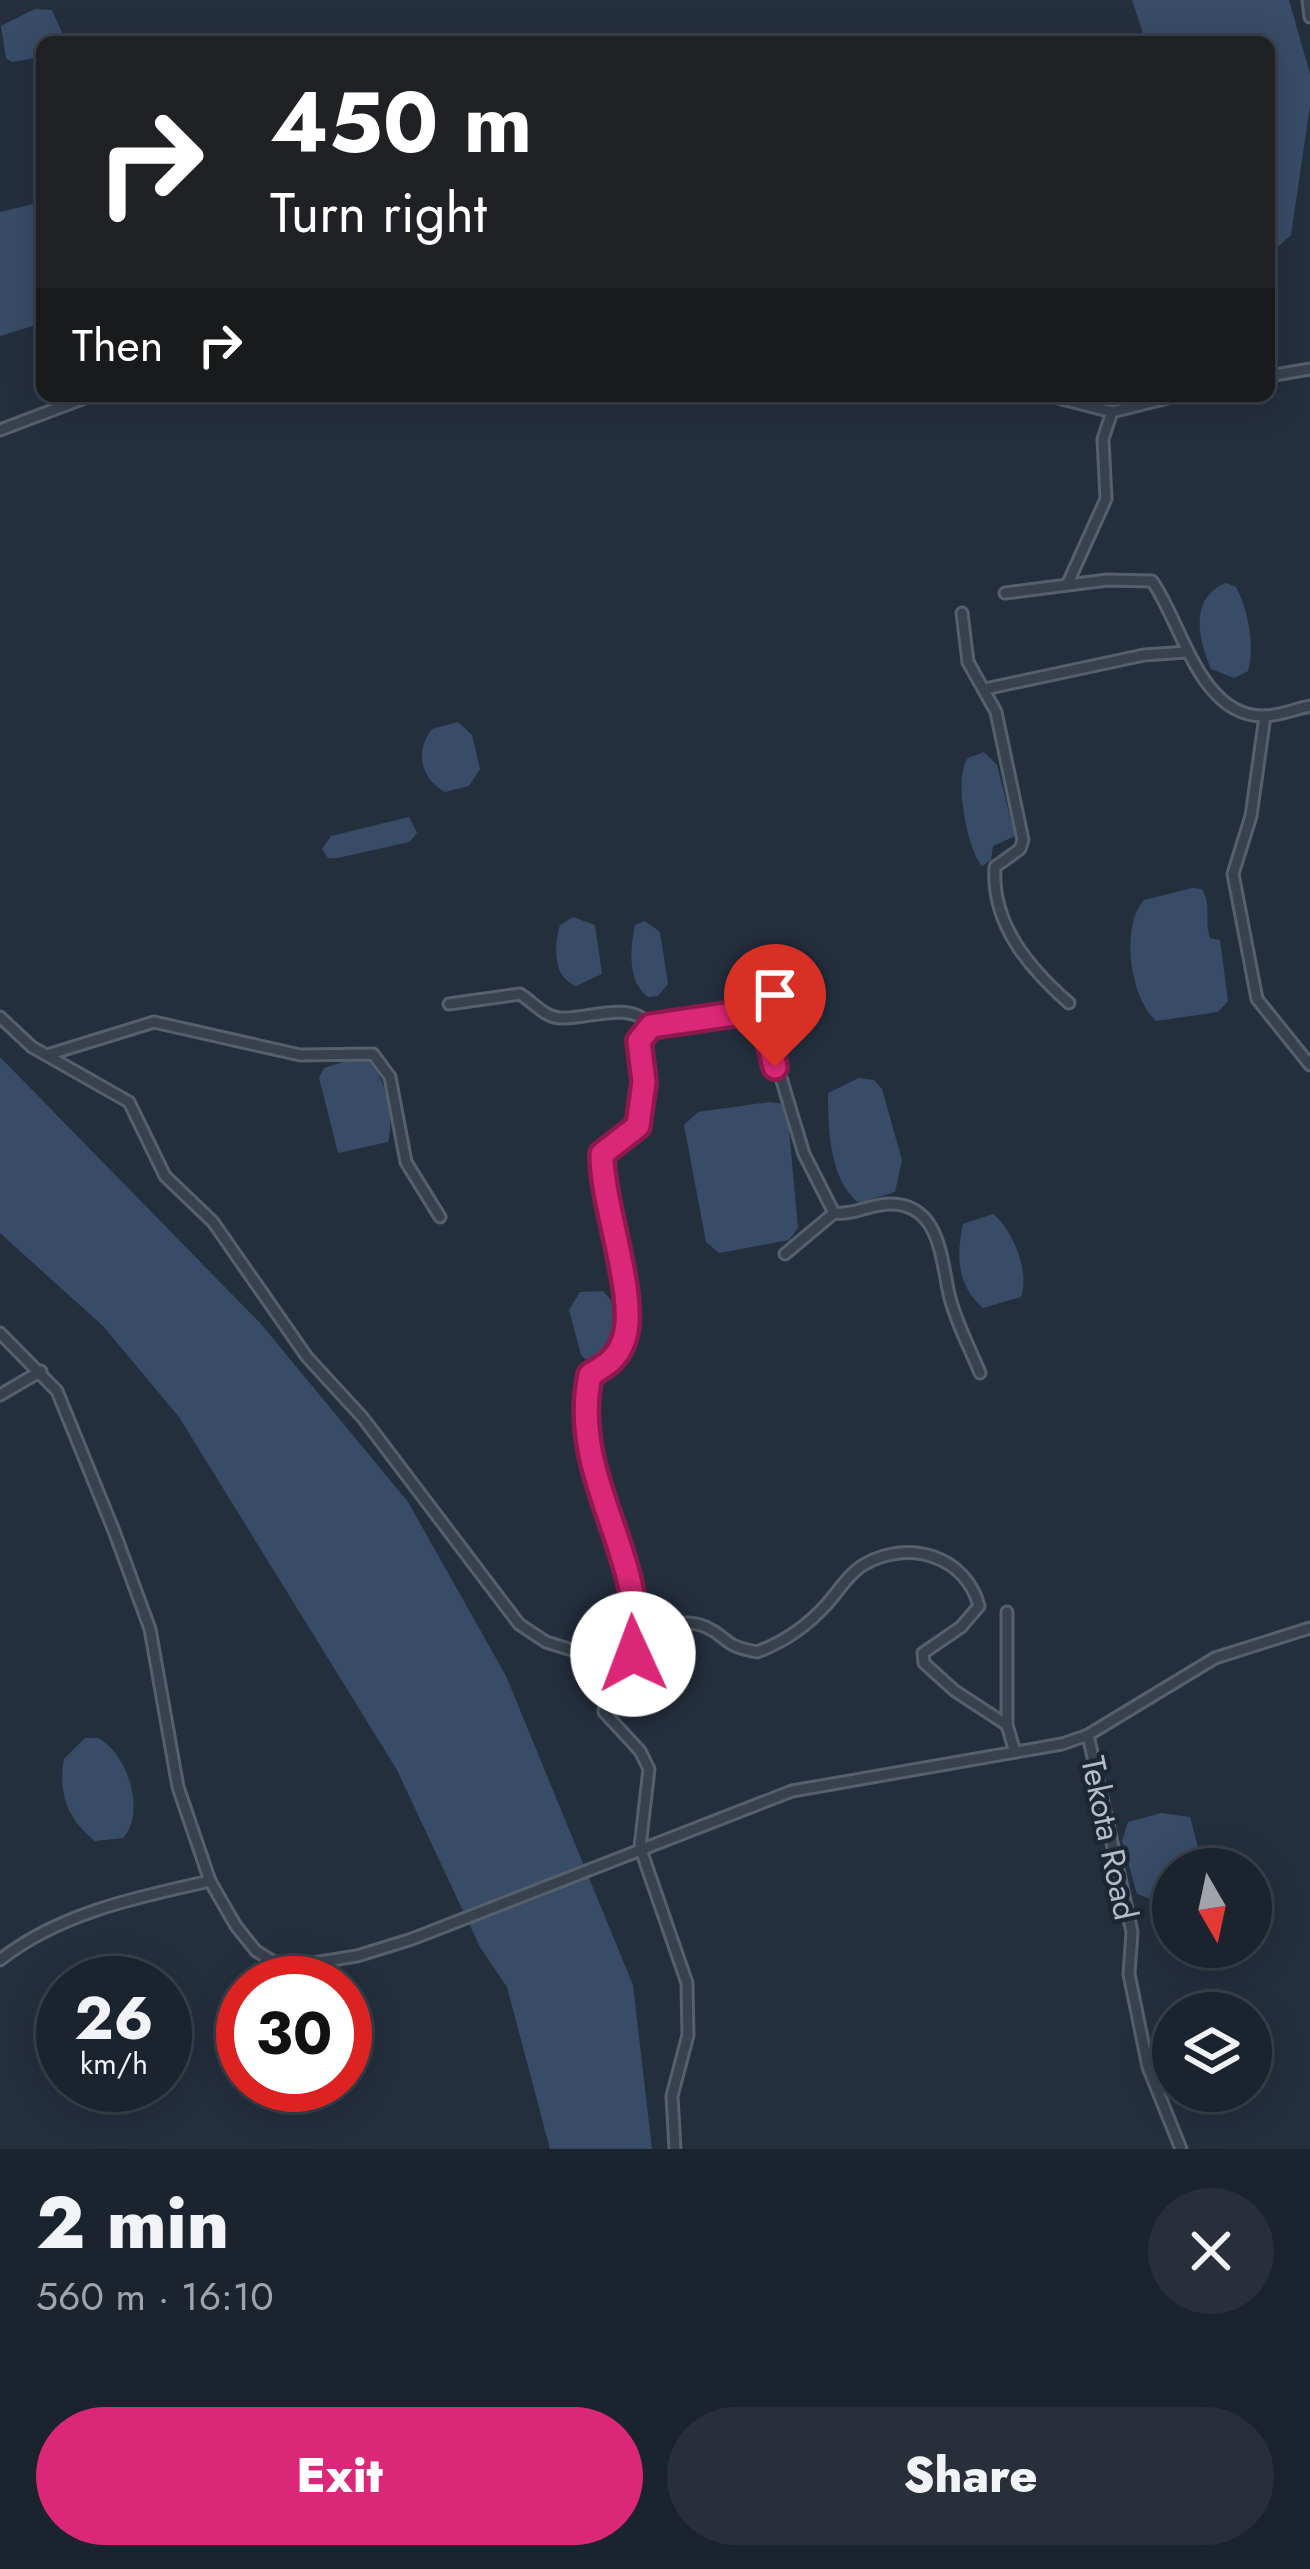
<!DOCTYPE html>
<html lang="en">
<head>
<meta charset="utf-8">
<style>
  body { margin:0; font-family:Jost,sans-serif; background:#282f3a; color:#f1f3f6; height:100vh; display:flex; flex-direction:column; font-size:45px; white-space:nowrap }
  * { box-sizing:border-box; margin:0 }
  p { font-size:39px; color:#a0a4aa }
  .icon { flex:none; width:66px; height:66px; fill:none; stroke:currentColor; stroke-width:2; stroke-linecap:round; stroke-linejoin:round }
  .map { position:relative; height:2149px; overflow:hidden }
  .panel { display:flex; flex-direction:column; background:#1b232e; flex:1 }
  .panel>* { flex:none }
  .guide { position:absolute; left:36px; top:36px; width:1239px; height:366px; border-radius:18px; box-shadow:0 6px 30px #0003,0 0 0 3px #39404a; background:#202124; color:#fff; overflow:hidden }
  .needle { width:78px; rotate:171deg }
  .buttons { position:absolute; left:1152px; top:1848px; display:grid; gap:24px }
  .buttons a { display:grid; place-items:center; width:120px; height:120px; border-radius:50%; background:#1b232e; box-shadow:0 6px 30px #0003,0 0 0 3px #39404a; font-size:60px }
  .speed { position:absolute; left:36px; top:1956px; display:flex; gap:24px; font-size:60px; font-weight:700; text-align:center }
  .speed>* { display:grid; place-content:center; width:156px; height:156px; border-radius:50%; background:#1b232e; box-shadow:0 6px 30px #0003,0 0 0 3px #39404a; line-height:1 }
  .speed small { font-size:30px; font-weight:400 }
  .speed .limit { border:18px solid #d22; background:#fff; color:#111 }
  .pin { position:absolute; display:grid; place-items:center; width:102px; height:102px; color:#fff; margin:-123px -51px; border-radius:50% 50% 50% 0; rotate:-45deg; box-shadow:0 0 12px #0007 }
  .pin .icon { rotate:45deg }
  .me { position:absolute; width:132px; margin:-66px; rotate:358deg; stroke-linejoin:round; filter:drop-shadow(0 0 9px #0008) }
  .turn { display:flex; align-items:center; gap:42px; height:252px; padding:0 36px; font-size:54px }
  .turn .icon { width:156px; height:156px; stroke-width:2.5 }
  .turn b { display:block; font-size:84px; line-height:102px }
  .then { display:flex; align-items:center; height:114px; padding:0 36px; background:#0003; gap:24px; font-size:45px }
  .round { display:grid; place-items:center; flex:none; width:126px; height:126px; border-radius:63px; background:#282f3a }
  .overview { display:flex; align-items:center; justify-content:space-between; height:204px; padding:0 36px }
  h1 { font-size:72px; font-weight:800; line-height:90px }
  .button { display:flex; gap:24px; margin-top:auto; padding:24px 36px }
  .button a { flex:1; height:138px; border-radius:72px; background:#db2777; color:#fff; font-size:48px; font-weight:800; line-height:138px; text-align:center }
  .button a+a { background:#282f3a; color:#f1f3f6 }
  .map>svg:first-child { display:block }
  .water { fill:#394c67 }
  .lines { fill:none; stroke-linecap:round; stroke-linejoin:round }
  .minor-casing { stroke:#565f6c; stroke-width:15 }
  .minor { stroke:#38414e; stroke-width:9 }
  .route-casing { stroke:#8e194d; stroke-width:30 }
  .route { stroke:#db2777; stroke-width:21 }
  .labels { text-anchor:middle; stroke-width:9; stroke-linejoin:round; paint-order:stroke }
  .street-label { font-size:33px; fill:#b4bcc9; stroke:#1d2633 }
</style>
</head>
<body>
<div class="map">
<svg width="1310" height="2149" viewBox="0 0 1310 2149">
  <rect width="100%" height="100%" fill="#242f3e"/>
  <g class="water">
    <polygon points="1132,0 1289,0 1310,74 1310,105 1291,235 1269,255 1269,42 1146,42"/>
    <polygon points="35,9 52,10 66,42 42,42 42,70 35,58 12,62 6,58 1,26"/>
    <polygon points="42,202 42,323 0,336 0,212"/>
    <path d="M1226,583L1236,587C1248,609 1255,647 1248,671L1234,678L1211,669C1198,639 1189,598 1226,583Z"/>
    <path d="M458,722L472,735L480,769L469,786L445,792C420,778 415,751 432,729Z"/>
    <path d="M984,752L997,765L1015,836L993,846L991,860L982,866C967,848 953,777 968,758Z"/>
    <polygon points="409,817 417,833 409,842 338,858 328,858 322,849 331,836"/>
    <path d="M1192,888L1202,889C1212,906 1204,921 1210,938L1220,940L1228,1001L1218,1012L1156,1021C1130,998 1120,926 1144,900Z"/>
    <path d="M573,917L595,925L602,974L576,986C552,977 554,946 560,925Z"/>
    <path d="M645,921L660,932L668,984L658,996L648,997C627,982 630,948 635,925Z"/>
    <polygon points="0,1057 261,1324 408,1502 506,1676 633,1985 652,2149 550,2149 507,1987 480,1947 397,1770 179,1417 103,1326 0,1233"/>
    <path d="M349,1060L368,1061C386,1078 395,1118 388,1142L338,1153L319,1078L324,1068Z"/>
    <path d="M859,1078L874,1080L882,1089L902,1160L895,1192L859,1203C829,1181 828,1127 828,1093Z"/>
    <polygon points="770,1102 783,1104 788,1119 798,1228 789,1240 719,1253 706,1242 684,1125 698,1112"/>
    <path d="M993,1214C1013,1230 1030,1272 1021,1297L983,1308C957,1286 956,1255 963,1224Z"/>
    <polygon points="603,1291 617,1307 619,1344 601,1364 592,1365 581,1355 569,1310 580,1292"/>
    <path d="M85,1738H98C127,1753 147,1812 123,1838L95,1841C67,1819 58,1793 64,1759Z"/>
    <polygon points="1161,1813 1190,1817 1204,1869 1173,1869 1173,1917 1165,1918 1162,1903 1137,1894 1122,1841 1128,1822"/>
  </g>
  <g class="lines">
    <defs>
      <g id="minor">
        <polyline points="1308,0 1310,17"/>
        <polyline points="1269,376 1310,369"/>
        <polyline points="1050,396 1112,412"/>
        <polyline points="0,430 90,396"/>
        <polyline points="1067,585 1106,499 1103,439 1112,412 1176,396"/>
        <path d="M1005,593L1107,580L1152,581C1181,621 1199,716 1263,716C1279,716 1295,709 1310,706"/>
        <path d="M962,613L968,662L996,712L1023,840L1020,849L995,867C991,924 1030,969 1069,1003"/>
        <polyline points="985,689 1144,655 1187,652"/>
        <polyline points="1265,716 1251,816 1233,874 1257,999 1310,1065"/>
        <path d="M449,1004L520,994C533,1002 544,1017 560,1018C589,1020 629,999 651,1026"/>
        <polyline points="0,1017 32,1047 129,1102 165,1176 213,1222 307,1357 363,1418 519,1624 546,1642 627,1667"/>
        <polyline points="47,1055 154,1022 300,1055 373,1054 390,1077 406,1162 440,1217"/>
        <polyline points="785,1254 834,1213"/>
        <polyline points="0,1333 57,1391 114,1531 150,1629 178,1787 210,1881 236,1926 256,1951 274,1962 301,1965 357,1956 412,1939 792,1791 1062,1744 1088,1735 1215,1658 1310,1628"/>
        <polyline points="0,1395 41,1371"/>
        <polyline points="1007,1612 1007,1725 1015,1752"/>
        <path d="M637,1633C658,1628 684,1617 706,1627C730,1638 720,1645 757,1652C784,1642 807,1626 826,1605C838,1592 849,1573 865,1564C909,1539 966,1556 979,1606L961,1627L923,1653L924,1663L955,1691L1007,1725"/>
        <polyline points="1088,1735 1132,1932 1129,1974 1148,2067 1181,2149"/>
        <path d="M0,1960C59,1913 138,1897 210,1881"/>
        <path d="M675,2149L672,2096L688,2035L687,1983L640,1847L649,1769L640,1751L604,1712C606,1679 642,1659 638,1620C630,1532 570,1470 590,1375C601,1368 613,1362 619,1351C644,1308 601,1206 602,1154L638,1127L644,1031L660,1023L754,1011L763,1018L804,1154L834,1213C854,1215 869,1205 888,1204C940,1202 941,1259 949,1294C955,1321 970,1348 980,1373"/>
      </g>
    </defs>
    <use href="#minor" class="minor-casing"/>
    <use href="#minor" class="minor"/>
  </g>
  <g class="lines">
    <defs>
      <path id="route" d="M633,1654C650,1560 568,1478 590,1375C605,1366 617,1359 623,1342C640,1301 601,1204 602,1154L638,1126L644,1082L639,1041L651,1026L754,1011L763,1018L775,1067"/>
    </defs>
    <use href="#route" class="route-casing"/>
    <use href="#route" class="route"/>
  </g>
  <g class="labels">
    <g class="street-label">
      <text transform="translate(1110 1838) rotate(78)" y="12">Tekota Road</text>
    </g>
  </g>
</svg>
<div class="buttons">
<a><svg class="needle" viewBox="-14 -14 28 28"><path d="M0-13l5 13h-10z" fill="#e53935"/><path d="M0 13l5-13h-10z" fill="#a0a4aa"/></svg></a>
<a><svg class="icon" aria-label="layers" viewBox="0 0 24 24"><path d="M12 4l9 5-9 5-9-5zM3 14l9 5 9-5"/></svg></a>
</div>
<div class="speed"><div>26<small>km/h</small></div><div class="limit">30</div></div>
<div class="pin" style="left:775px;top:1067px;background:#d93025"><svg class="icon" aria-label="arrive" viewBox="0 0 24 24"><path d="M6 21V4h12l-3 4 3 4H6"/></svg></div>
<svg class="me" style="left:633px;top:1654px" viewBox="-20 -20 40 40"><circle r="19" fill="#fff"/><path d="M0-13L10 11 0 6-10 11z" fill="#db2777"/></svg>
<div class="guide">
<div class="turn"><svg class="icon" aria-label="right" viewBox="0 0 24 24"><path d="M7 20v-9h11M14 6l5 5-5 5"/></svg><div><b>450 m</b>Turn right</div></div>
<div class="then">Then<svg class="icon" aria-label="right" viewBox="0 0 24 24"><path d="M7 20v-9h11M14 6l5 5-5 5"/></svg></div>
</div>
</div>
<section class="panel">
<div class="overview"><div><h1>2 min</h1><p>560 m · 16:10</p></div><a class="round"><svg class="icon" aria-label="close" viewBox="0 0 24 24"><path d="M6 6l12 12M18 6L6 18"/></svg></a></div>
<div class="button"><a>Exit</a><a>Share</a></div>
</section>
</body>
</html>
